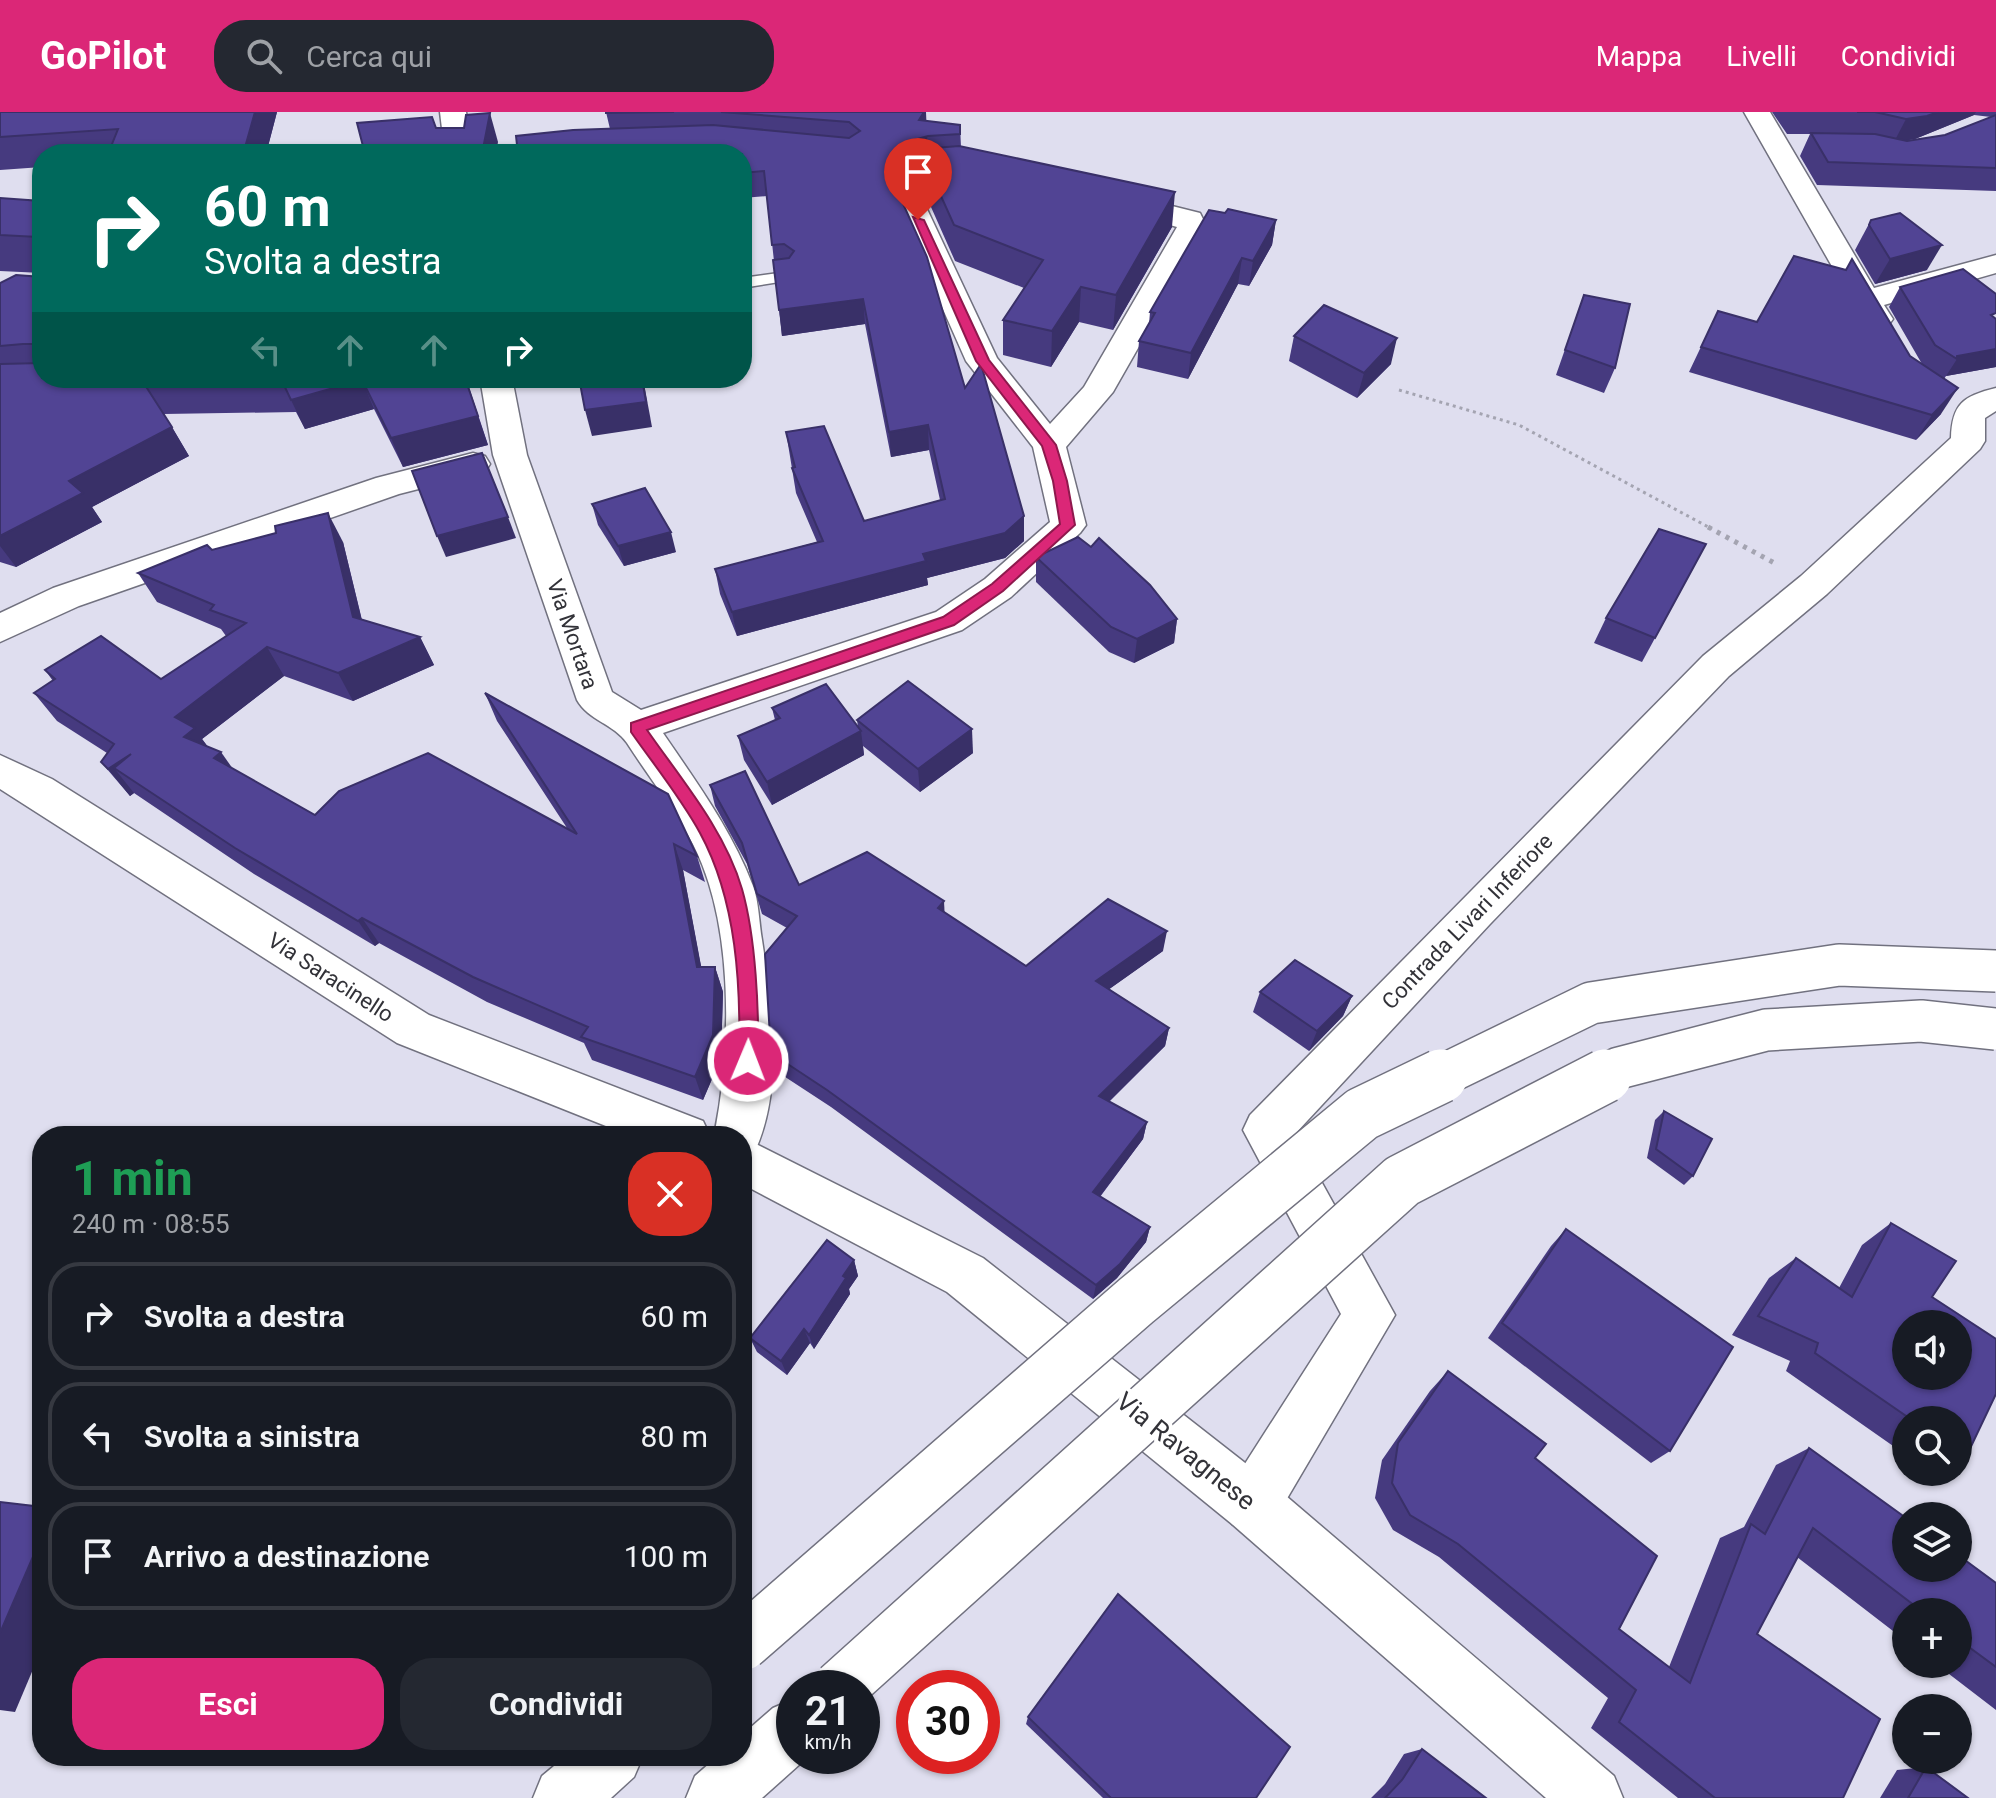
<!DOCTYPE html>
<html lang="it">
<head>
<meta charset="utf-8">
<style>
  body { margin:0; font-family:Roboto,sans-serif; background:#242831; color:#f1f3f6; height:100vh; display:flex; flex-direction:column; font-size:30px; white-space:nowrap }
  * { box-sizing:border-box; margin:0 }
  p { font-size:26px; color:#9ea1a6 }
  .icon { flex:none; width:44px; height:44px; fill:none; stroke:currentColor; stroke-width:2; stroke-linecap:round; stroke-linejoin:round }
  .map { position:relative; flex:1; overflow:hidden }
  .details { position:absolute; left:32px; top:1014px; width:720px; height:640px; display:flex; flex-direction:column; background:#171b24; border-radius:32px; box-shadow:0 2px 6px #0004 }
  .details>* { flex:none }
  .hud { position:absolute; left:32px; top:32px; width:720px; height:244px; border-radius:32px; box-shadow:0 2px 6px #0004; background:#00695c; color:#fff; overflow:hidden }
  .controls { position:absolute; left:1892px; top:1198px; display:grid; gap:16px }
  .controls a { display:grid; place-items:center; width:80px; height:80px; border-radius:50%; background:#171b24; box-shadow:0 2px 6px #0004; font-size:40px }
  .speed { position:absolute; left:776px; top:1558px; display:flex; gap:16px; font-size:40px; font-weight:700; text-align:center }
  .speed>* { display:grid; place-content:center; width:104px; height:104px; border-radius:50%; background:#171b24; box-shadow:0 2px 6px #0004; line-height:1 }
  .speed small { font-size:20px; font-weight:400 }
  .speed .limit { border:12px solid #d22; background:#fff; color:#111 }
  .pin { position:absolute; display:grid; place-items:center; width:68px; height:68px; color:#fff; margin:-82px -34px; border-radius:50% 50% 50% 0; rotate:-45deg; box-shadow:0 0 8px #0007 }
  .pin .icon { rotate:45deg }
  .me { position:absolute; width:88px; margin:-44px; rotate:1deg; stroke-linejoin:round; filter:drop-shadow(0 0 6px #0008) }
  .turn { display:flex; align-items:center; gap:28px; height:168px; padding:0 40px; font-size:36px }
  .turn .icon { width:104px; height:104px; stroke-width:2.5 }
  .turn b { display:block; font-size:56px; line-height:68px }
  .lanes { display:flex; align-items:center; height:76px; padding:0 40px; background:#0003; justify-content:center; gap:40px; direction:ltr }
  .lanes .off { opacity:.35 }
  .round { display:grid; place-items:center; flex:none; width:84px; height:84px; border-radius:32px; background:#242831 }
  .head { display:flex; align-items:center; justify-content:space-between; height:136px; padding:0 40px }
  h1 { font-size:48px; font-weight:700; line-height:60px; color:#1e9e55 }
  .cta { display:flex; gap:16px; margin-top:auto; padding:16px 40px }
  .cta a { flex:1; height:92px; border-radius:32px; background:#db2777; color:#fff; font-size:32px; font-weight:700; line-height:92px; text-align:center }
  .cta a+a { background:#242831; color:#f1f3f6 }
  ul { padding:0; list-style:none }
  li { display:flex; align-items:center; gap:24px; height:108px; margin:0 16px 12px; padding:0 24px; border:4px solid #363941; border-radius:32px }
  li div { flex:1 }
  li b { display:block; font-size:30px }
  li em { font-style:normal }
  header { display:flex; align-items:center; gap:48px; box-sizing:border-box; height:112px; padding:0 40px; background:#db2777; color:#fff }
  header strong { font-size:38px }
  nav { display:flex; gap:44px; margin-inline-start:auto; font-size:28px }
  .search { width:560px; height:72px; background:#242831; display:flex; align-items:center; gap:20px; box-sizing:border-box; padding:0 28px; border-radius:32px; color:#9ea1a6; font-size:30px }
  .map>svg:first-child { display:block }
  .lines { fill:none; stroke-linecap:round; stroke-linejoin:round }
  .lane-casing { stroke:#71717f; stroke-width:3 }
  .street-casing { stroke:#71717f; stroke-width:3 }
  .secondary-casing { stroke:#71717f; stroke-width:3 }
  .highway-casing { stroke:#71717f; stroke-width:3 }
  .path-far1 { stroke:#a4a4b1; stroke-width:3; stroke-dasharray:3 4; stroke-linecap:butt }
  .path { stroke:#a4a4b1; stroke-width:5; stroke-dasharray:4 6; stroke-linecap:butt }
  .lane { fill:#fff; fill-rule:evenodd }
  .street { fill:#fff; fill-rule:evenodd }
  .secondary { fill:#fff; fill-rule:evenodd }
  .highway { fill:#fff; fill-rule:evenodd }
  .highway-bridge-far1-casing { stroke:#71717f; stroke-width:44; stroke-linecap:butt }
  .highway-bridge-casing { stroke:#71717f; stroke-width:56; stroke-linecap:butt }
  .highway-bridge-far1 { stroke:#fff; stroke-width:41 }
  .highway-bridge { stroke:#fff; stroke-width:53 }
  .wall { fill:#463a7f; fill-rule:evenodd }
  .shaded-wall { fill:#393068 }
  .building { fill:#514494; stroke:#393068; stroke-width:2; fill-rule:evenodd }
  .route { fill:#db2777; stroke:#8e194d; stroke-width:2 }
  .labels { text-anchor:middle; stroke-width:8; stroke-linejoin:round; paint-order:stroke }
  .street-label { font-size:22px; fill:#323238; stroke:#fff }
  .near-street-label { font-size:26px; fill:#323238; stroke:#fff }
</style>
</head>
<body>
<header>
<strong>GoPilot</strong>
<div class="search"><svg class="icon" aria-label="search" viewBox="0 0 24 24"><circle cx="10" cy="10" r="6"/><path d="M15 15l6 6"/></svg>Cerca qui</div>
<nav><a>Mappa</a><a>Livelli</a><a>Condividi</a></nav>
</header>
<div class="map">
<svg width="1996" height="1686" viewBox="0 0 1996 1686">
  <rect width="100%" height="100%" fill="#dfdeef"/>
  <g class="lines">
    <defs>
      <g id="lane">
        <polygon points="548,33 553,35 553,41 499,42 507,37"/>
        <polygon points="786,160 794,165 792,168 742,176 742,166"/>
        <polygon points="428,266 504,266 506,268 497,273 435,273 429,272"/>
      </g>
      <g id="street">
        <polygon points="440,0 466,0 473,42 445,42"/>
        <polygon points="1744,0 1770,0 1874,176 1996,143 1996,161 1884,193 1893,207 1888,214 1866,214"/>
        <path d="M953,51L992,56L996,62L992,68C968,74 945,64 921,75L919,80L997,246L1050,312L1084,275L1177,115L1106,95L1102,89L1106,83L1116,80L1200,101L1207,115L1113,280L1066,335L1086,413L1080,421L1011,485L962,518L663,621C697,671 731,717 753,774C759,790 759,811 762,828C772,895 784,975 755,1039L742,1044V1024H714C732,935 735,804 688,723C670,692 647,662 627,631C614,612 588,608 577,588L493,343L480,266H512L527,343L612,580L641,598L936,500L985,467L1050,410L1033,335L966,249L891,80L898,64Z"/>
        <path d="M1996,276V299L1985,306V329L1980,337L1827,482L1729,564L1490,812L1295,1022L1395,1203L1272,1412L1252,1420L1232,1412L1224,1392L1232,1372L1341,1202L1243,1018L1250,1003L1703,544L1801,464L1951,326C1952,292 1963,284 1996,276Z"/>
        <polygon points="473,341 485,344 490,352 485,360 399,382 79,494 0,530 0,501 53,476 376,366"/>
      </g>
      <g id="secondary">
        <polygon points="0,643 52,667 429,903 703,1009 710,1024 631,1024 397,931 0,677"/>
        <polygon points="742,1025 983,1146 1272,1372 1614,1664 1623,1686 1546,1686 1232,1412 947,1180 742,1072"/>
      </g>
      <g id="highway">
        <polygon points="794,1587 794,1644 809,1644 762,1686 686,1686 695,1664 718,1644 742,1644 742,1623 773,1596"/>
        <polygon points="566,1644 643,1644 634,1665 611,1686 533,1686 542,1664"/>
      </g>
    </defs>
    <use href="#lane" class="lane-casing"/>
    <use href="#street" class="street-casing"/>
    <use href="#secondary" class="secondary-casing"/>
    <use href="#highway" class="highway-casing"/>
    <polyline class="path-far1" points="1399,278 1519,313 1712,417"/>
    <polyline class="path" points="1708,415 1778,453"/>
    <use href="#lane" class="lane"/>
    <use href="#street" class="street"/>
    <use href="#secondary" class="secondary"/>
    <use href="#highway" class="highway"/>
    <defs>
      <g id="highway-bridge-far1">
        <polyline points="1437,966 1591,891 1839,853 1996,859"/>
        <polyline points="1601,966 1619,956 1766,918 1921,909 1996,917"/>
      </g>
      <g id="highway-bridge">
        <polyline points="742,1532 1136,1189 1362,1002 1441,964"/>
        <polyline points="839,1576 1402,1069 1605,964"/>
      </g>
    </defs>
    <use href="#highway-bridge-far1" class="highway-bridge-far1-casing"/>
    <use href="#highway-bridge" class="highway-bridge-casing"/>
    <use href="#highway-bridge-far1" class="highway-bridge-far1"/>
    <use href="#highway-bridge" class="highway-bridge"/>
  </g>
  <g class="wall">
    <polygon points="0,0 277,0 266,42 42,42 42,55 0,58"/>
    <polygon points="606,0 926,0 926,9 960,13 961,35 1172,115 1113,218 1079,210 1051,255 1003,243 1003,208 1024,176 955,149 923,77 922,51 908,55 893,68 893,70 965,276 1024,429 1005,446 927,466 928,473 737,524 720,482 715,457 817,430 796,381 786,320 864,409 940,388 929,338 891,345 865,212 782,224 767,84 742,86 742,42 610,17"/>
    <path d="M1772,0H1996V79L1817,73L1800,44L1810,22H1787ZM1974,3L1991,5L1945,23L1904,29L1915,27Z"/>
    <polygon points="0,86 42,90 42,161 0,159"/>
    <polygon points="1225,101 1276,108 1272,133 1249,174 1238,172 1188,267 1137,255 1139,229 1149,212 1150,200"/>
    <polygon points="1871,108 1927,158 1875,172 1855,138"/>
    <polygon points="42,165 42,266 466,266 488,333 403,355 374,297 305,317 296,300 164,302 189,344 92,395 102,410 16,455 0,450 0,171"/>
    <polygon points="1900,175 1996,255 1946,264 1944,267 1941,302 1916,328 1689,260 1718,199 1757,210 1910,244 1922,252 1889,195"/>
    <polygon points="1584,183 1615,256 1604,281 1556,263"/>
    <polygon points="1294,224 1391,252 1357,286 1289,249"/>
    <polygon points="592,392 676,440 624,454 598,413"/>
    <polygon points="343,430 362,508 420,525 434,553 353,589 284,564 202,627 208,635 232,656 315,703 567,716 497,609 485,581 697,744 705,770 683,758 701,855 715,855 723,880 721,946 703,988 592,948 584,931 487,890 379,831 375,834 254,762 134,681 130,684 101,650 107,641 57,609 34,581 53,569 45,558 161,567 226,524 221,517 157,490 138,461 212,438"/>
    <polygon points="1706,432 1642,550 1594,531 1606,506"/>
    <polygon points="1036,445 1177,507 1174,531 1134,551 1109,540 1036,470"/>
    <polygon points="772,596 858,615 857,608 973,641 920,680 863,634 864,643 772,693 744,648 738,624 775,608"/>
    <polygon points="710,673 799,773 944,789 944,800 1026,854 1163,839 1109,877 1169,916 1165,934 1109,990 1147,1010 1143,1027 1100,1085 1150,1115 1146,1130 1117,1166 1093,1187 831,995 776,959 771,941 787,816 762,802 747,752 715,694"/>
    <polygon points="1260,880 1352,884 1343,904 1309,939 1253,900"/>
    <polygon points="1664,999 1693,1064 1684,1073 1647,1046 1655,1008"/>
    <path d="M1891,1111L1956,1149L1932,1185L1996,1227V1282L1966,1345L1958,1348V1308H1906V1343L1786,1259L1790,1249L1732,1223L1769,1166L1796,1146L1839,1176L1862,1133ZM1906,1212H1958V1264H1906Z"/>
    <polygon points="1566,1117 1670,1339 1651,1351 1488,1226 1551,1134"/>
    <polygon points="854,1148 858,1164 849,1177 850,1182 814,1237 810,1231 787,1263 757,1240 750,1226"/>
    <polygon points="1448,1259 1535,1346 1619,1517 1669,1555 1720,1426 1744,1415 1776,1353 1809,1336 1996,1471 1996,1598 1936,1552 1958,1552 1958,1500 1906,1500 1906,1529 1797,1445 1757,1522 1843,1686 1678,1686 1591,1616 1608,1586 1439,1445 1393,1418 1375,1386 1382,1348 1430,1279"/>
    <polygon points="1028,1605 1256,1686 1103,1686 1026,1612"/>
    <polygon points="1422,1637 1486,1686 1371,1686 1385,1672 1404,1642"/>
    <polygon points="1926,1655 1968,1686 1880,1686 1897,1658"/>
  </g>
  <g class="shaded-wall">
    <polygon points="255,0 277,0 266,42 242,42"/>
    <polygon points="924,0 926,0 928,49 922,42 922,51 908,55 893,68 888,81 887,56 892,43 919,8"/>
    <polygon points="1938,0 1976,0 1974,3 1915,27 1894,30 1906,7"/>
    <polygon points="490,1 498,30 496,42 482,42"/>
    <polygon points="1175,80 1172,115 1113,218 1116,183"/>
    <polygon points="41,89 42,90 42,131 38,125"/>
    <polygon points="1276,108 1272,133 1249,174 1253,149"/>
    <polygon points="1942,133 1927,158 1875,172 1890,147"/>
    <polygon points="1242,146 1238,172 1188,267 1191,241"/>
    <polygon points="1081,175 1079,210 1051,255 1052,219"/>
    <polygon points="863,187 865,212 782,224 779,198"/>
    <polygon points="1397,226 1391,252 1357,286 1364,261"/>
    <polygon points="1996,237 1996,255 1946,264 1957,247 1957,244"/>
    <polygon points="465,266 488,333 403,355 391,326"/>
    <polygon points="642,266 643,266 652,315 592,324 585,298"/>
    <polygon points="362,268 374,297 305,317 291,288"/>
    <polygon points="1958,276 1941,302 1916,328 1932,303"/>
    <polygon points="928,313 929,338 891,345 889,320"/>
    <polygon points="172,315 189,344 92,395 102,410 16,455 0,434 0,424 69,369"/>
    <polygon points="328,401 343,430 368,534 353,505"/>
    <polygon points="1024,404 1024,429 1005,446 927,466 928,473 737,524 732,500 923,442"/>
    <polygon points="508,405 516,426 446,445 437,424"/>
    <polygon points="671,420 676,440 624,454 618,434"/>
    <polygon points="1177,507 1174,531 1134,551 1137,527"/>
    <polygon points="420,525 434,553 353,589 338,561"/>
    <polygon points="267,535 284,564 202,627 214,643 184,625 175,605"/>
    <polygon points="972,617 973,641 920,680 918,657"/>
    <polygon points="861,619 864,643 772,693 767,670"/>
    <polygon points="221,640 240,667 214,646"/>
    <polygon points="131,642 114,656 134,681 130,684 108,657"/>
    <polygon points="674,732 683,758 706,880 697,855"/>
    <polygon points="944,789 945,809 938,796"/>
    <polygon points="362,806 379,831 375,834 358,809"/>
    <polygon points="1167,819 1163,839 1094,888 1096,869"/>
    <polygon points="715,855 723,880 721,946 703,988 695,965"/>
    <polygon points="1352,884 1343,904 1309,939 1317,919"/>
    <polygon points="1169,916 1165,934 1097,1001 1099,984"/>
    <polygon points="1147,1010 1143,1027 1091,1096 1093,1080"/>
    <polygon points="1150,1115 1146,1130 1117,1166 1093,1187 1096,1173"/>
    <polygon points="854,1148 858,1164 849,1177 850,1182 814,1237 809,1223 843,1164"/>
    <polygon points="804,1217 810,1231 787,1263 781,1249"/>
    <polygon points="42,1424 42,1536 15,1600 0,1598 0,1521"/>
  </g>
  <g class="building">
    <polygon points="0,0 255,0 244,39 242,42 108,42 118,17 0,25"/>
    <polygon points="606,0 674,0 606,1"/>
    <polygon points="721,0 924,0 919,8 960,13 960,22 928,24 907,30 892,43 887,56 927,145 965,276 981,252 1024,404 1005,421 923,442 926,449 732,500 715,457 823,429 792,356 795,355 786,320 824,314 864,409 945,387 928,313 889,320 863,187 779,198 773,148 789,146 794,139 784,132 772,133 764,59 742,61 742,42 518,42 516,24 573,18 713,13 849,26 860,19 849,10"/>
    <polygon points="1857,0 1938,0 1927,4 1906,7 1875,0"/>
    <polygon points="490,1 482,42 365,42 357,11 432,5 436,16 464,16 466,3"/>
    <polygon points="1996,3 1996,56 1828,50 1811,21 1875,22 1907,29 1945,23"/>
    <polygon points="959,34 1175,80 1116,183 1081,175 1052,219 1003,208 1043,148 954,113 922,42 934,36"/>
    <polygon points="0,86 41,89 38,125 0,123"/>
    <polygon points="1228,97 1276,108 1253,149 1242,146 1191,241 1139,229 1155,201 1150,200 1209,98 1225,101"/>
    <polygon points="1900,101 1942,133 1890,147 1869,113 1871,108"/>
    <polygon points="1794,144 1846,158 1852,147 1910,244 1958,276 1932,303 1701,235 1718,199 1757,210"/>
    <polygon points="1963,157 1996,182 1996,201 1991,203 1996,207 1996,237 1957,244 1957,247 1935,233 1900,175"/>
    <polygon points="16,163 42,165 42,232 23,232 0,234 0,171"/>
    <polygon points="1584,183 1630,192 1615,256 1565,238"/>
    <polygon points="1324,193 1397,226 1364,261 1294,224"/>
    <polygon points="42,251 42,266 465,266 478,304 391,326 362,268 291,288 283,271 145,273 172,315 69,369 83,381 0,424 0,252"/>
    <polygon points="579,266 642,266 646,290 585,298"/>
    <polygon points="482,341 508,405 437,424 412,359"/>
    <polygon points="645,376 671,420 618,434 592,392"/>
    <polygon points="328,401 353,505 420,525 338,561 267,535 175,605 195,616 184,625 221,640 214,646 315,703 339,679 428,641 577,722 485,581 668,682 697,744 674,732 697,855 715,855 713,923 695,965 581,925 588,915 473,865 362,806 358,809 235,736 114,656 131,642 108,657 101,650 114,632 34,581 55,567 45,558 101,524 161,567 246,511 210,498 214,493 138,461 207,433 212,438 276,421 275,414"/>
    <polygon points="1659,417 1706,432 1655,526 1606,506"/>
    <polygon points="1078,425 1091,435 1099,426 1150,473 1177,507 1137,527 1111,515 1036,445"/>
    <polygon points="908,569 972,617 918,657 857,608"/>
    <polygon points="826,572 861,619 767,670 738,624 780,606 772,596"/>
    <polygon points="745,659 799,773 867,740 944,789 938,796 1026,854 1108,787 1167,819 1096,869 1169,916 1099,984 1147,1010 1093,1080 1150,1115 1120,1152 1096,1173 827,978 771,941 765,842 797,804 757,782 742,731 710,673"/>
    <polygon points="1295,848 1352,884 1317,919 1260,880"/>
    <polygon points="1664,999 1712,1027 1693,1064 1656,1037"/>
    <path d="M1891,1111L1956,1149L1932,1185L1996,1227V1282L1966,1345L1958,1340V1308H1912L1815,1241L1818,1231L1758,1204L1796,1146L1852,1185ZM1906,1212H1958V1264H1906Z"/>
    <polygon points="1566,1117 1733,1235 1670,1339 1502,1211"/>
    <polygon points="827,1128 854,1148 843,1164 846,1166 809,1223 804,1217 781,1249 750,1226"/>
    <polygon points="1448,1259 1546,1332 1535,1346 1657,1444 1619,1517 1690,1571 1751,1412 1765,1422 1809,1336 1906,1406 1906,1456 1958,1456 1958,1443 1996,1471 1996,1555 1958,1527 1958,1500 1923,1500 1813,1416 1757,1522 1880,1607 1843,1686 1715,1686 1619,1610 1636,1578 1458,1432 1410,1403 1392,1371 1398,1331"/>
    <polygon points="0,1390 42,1395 42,1424 0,1521"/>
    <polygon points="1118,1482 1290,1635 1256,1686 1111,1686 1028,1605"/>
    <polygon points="1422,1637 1486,1686 1385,1686 1402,1668"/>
    <polygon points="1926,1655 1968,1686 1908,1686"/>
  </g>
  <path class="route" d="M913,105L924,108L989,248L1056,333L1067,369L1075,413L1003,479L954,513L647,618C681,667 725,718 742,777C756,826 759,899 758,949L748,958L739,949C741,874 737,789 700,721C681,686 654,653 631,620V611L943,505L992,472L1060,412L1053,369L1042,334L976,249Z"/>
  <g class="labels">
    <g class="street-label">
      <text transform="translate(573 522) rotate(71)" y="8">Via Mortara</text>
      <text transform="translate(1467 809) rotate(-46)" y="8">Contrada Livari Inferiore</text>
      <text transform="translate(331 865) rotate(33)" y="8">Via Saracinello</text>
    </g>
    <g class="near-street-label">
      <text transform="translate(1186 1339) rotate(39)" y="9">Via Ravagnese</text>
    </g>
  </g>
</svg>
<div class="controls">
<a><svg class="icon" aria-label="sound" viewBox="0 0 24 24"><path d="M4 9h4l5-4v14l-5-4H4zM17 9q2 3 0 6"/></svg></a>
<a><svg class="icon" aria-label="search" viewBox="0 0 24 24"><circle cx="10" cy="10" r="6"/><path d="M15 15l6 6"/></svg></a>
<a><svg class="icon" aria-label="layers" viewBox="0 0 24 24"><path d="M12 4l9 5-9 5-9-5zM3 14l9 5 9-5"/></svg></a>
<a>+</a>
<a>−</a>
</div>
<div class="speed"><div>21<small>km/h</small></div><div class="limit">30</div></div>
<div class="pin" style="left:918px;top:108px;background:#d93025"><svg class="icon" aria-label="arrive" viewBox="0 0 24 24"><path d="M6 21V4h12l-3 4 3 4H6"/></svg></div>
<svg class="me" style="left:748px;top:949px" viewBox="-20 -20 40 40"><circle r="17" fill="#db2777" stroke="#fff" stroke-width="3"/><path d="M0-11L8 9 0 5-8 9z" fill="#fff"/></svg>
<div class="hud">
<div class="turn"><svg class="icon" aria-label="right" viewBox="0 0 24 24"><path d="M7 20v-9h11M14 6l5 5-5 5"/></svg><div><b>60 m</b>Svolta a destra</div></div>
<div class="lanes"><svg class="icon off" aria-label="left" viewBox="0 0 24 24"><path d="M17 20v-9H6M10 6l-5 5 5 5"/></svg><svg class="icon off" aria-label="ahead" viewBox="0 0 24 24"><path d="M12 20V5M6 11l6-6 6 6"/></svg><svg class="icon off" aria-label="ahead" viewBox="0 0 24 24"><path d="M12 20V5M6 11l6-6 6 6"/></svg><svg class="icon" aria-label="right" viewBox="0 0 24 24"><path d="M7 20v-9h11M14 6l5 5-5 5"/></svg></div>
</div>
<section class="details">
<div class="head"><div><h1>1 min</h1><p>240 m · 08:55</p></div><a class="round" style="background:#d93025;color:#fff"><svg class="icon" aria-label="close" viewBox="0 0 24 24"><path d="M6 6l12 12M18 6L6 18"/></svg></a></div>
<ul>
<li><svg class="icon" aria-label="right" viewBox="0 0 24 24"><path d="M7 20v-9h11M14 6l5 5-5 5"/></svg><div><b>Svolta a destra</b></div><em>60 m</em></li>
<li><svg class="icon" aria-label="left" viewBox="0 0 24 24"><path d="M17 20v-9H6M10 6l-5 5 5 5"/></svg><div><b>Svolta a sinistra</b></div><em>80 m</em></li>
<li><svg class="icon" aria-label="arrive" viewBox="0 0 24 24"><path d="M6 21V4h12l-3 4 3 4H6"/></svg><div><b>Arrivo a destinazione</b></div><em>100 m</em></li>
</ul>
<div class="cta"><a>Esci</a><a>Condividi</a></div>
</section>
</div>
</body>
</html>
